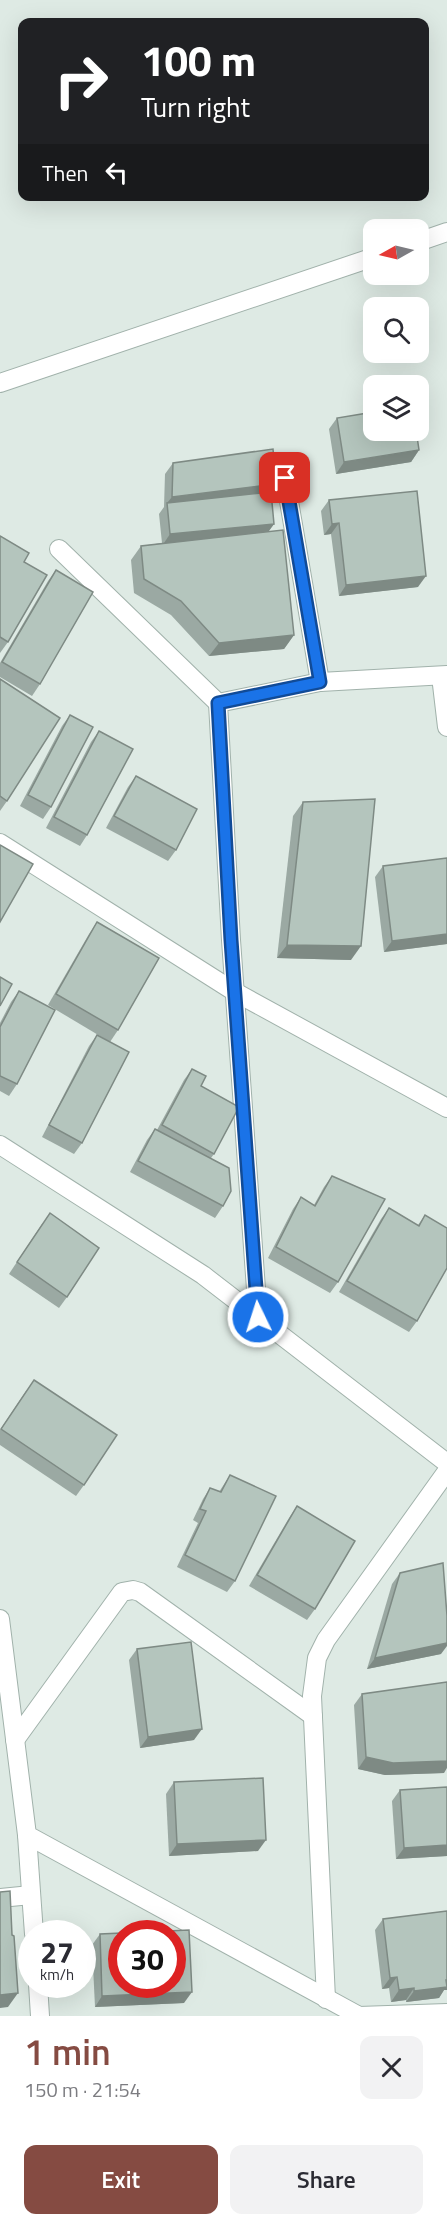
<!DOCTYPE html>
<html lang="en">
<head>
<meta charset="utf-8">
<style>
  body { margin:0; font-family:"Titillium Web",sans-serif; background:#f2f2f3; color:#2b2b33; height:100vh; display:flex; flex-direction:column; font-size:22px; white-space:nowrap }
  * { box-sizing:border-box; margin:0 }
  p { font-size:20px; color:#7c7c81 }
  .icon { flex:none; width:33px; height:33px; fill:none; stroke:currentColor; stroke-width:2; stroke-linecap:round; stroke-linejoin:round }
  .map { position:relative; height:2016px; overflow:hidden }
  .sheet { display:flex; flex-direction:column; background:#fff; flex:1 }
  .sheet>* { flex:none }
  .banner { position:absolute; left:18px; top:18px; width:411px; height:183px; border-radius:12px; box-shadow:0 6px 24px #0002; background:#202124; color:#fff; overflow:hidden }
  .needle { width:39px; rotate:262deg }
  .fabs { position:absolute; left:363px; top:219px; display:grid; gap:12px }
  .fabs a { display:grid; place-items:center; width:66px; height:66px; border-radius:12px; background:#fff; box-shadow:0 6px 24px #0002; font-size:30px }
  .speed { position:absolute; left:18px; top:1920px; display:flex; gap:12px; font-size:30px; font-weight:700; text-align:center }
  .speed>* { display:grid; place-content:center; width:78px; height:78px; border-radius:50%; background:#fff; box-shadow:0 6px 24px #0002; line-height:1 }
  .speed small { font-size:15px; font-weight:400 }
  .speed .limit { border:9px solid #d22; background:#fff; color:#111 }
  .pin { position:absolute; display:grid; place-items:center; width:51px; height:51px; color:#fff; margin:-26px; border-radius:12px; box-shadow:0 3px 9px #0006 }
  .me { position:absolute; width:66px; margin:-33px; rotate:356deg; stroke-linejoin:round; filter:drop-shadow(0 0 4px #0008) }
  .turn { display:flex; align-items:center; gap:21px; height:126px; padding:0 24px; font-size:27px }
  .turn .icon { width:78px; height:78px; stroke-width:2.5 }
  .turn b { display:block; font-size:42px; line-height:51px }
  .then { display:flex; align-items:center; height:57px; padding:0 24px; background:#0003; gap:12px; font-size:22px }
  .round { display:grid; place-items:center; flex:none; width:63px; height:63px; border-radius:12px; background:#f2f2f3 }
  .overview { display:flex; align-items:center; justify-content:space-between; height:102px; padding:0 24px }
  h1 { font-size:36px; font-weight:600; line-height:45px; color:#854b42 }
  .primary-button { display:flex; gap:12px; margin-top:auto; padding:12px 24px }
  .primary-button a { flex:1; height:69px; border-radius:12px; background:#854b42; color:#fff; font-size:24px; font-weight:600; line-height:69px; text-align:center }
  .primary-button a+a { background:#f2f2f3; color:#2b2b33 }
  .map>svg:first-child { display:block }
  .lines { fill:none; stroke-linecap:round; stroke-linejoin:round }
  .street-casing { stroke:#a1b2ab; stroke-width:20 }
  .street { stroke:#fff; stroke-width:18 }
  .wall { fill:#9ba9a3 }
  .shaded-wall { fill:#7e8a84 }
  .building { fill:#b4c5bd; stroke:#7e8a84; stroke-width:1.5; fill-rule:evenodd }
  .route-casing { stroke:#114b97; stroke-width:15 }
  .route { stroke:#1a73e8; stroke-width:10 }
</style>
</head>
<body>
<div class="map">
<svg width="447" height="2016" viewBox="0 0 447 2016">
  <rect width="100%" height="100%" fill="#deeae4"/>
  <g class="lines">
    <defs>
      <g id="street">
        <polyline points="418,242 447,232"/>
        <polyline points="0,383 374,257"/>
        <polyline points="285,478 320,682"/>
        <polyline points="59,549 218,703"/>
        <polyline points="441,676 447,727"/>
        <polyline points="0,843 235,992 447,1108"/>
        <polyline points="0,1145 203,1275 447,1463"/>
        <polyline points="258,1317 231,940 218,703 320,682 447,675"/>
        <polyline points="0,1619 27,1835 359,2016 447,2013"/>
        <polyline points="15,1740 122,1592 133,1590 140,1592 313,1716"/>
        <polyline points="27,1835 34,1934"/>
        <polyline points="0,1898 31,1895"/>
        <polyline points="38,1984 40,2016"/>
        <polyline points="326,1999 312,1696 317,1658 326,1640 447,1471"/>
      </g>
    </defs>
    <use href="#street" class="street-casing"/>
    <use href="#street" class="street"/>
  </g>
  <g class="wall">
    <polygon points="337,418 419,450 411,462 336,474 329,429"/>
    <polygon points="173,463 276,484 270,493 274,524 268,532 294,635 284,649 209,656 171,615 134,593 131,560 141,546 162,543 159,514 164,507 165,474"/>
    <polygon points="329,500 418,587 339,596 331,534 324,535 321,511"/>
    <polygon points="0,536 24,562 8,642 0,653"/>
    <polygon points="56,570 40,684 32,696 0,677 0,663 48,581"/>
    <polygon points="0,679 7,801 0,811"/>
    <polygon points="70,715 51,807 43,819 20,806 62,726"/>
    <polygon points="99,731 87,835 80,846 46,828 91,742"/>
    <polygon points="136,776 176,850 168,861 106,828 128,787"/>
    <polygon points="303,802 351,960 277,958 293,816"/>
    <polygon points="383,866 447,944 384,952 375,877"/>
    <polygon points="97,922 118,1030 110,1042 48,1005 89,934"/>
    <polygon points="19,991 17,1084 9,1096 0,1091 0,1023 11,1002"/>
    <polygon points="97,1035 82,1143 74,1154 42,1137 89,1046"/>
    <polygon points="192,1069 201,1086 214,1154 211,1158 223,1206 215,1218 130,1172 147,1140 155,1129 157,1130 184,1080"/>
    <polygon points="332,1176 338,1282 330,1293 268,1258 293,1209 301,1197 314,1205 324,1187"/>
    <polygon points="389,1208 418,1225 425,1215 417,1321 409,1332 339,1292 381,1219"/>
    <polygon points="42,1224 67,1297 59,1308 9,1274"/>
    <polygon points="26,1391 84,1485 76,1496 0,1445 0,1430"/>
    <polygon points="230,1475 235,1581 227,1592 177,1567 198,1523 193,1520 203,1499 210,1488 219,1492"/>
    <polygon points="297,1506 315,1609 307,1620 249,1586 289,1518"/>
    <polygon points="400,1573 441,1654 367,1669 392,1584"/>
    <polygon points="137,1649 194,1740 140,1748 129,1660"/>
    <polygon points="362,1694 444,1773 385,1775 358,1769 354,1705"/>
    <polygon points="174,1782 258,1851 169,1856 166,1794"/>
    <polygon points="447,1787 447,1856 396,1859 392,1801 400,1790"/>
    <polygon points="383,1919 444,1990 439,1998 406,2002 406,2000 391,2002 389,1988 382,1989 375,1930"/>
    <polygon points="100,1934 184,2003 95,2007 92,1945"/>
  </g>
  <g class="shaded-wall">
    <polygon points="419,450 411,462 336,474 344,462"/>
    <polygon points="276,484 268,495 167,503 172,497"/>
    <polygon points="339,523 331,534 324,535 332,524"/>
    <polygon points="274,524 266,535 162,546 170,534"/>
    <polygon points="426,576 418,587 339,596 346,585"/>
    <polygon points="294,635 284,649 209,656 219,643"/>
    <polygon points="447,934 447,944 384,952 392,941"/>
    <polygon points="287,945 361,946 351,960 277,958"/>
    <polygon points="447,1643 447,1646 441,1654 367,1669 375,1658"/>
    <polygon points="202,1729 194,1740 140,1748 148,1737"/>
    <polygon points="366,1757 447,1761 447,1768 444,1773 385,1775 358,1769"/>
    <polygon points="266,1840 258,1851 169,1856 177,1844"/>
    <polygon points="447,1845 447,1856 396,1859 404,1848"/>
    <polygon points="397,1977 389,1988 382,1989 390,1978"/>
    <polygon points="447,1980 447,1990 444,1990 439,1998 406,2002 414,1991"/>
    <polygon points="414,1988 406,2000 391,2002 399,1990"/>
    <polygon points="192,1992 184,2003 95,2007 102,1996"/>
    <polygon points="18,1993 8,2007 0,2008 0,1995"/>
  </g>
  <g class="building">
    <polygon points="374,412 374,430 416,430 419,450 344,462 337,418"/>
    <polygon points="273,449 276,484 172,497 173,463"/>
    <polygon points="417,491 426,576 346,585 339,523 332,524 329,500"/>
    <polygon points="271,492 274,524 170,534 167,503"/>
    <polygon points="283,530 294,635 219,643 181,601 144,579 141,546"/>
    <polygon points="0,536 29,553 24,562 47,575 8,642 0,637"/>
    <polygon points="56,570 93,592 40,684 2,662"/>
    <polygon points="0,679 60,718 7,801 0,796"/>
    <polygon points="70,715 93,727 51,807 28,795"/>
    <polygon points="99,731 133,749 87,835 54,817"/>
    <polygon points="136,776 197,809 176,850 114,816"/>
    <polygon points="375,799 361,946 287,945 303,802"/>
    <polygon points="0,845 33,864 0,922"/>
    <polygon points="447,858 447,934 392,941 383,866"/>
    <polygon points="97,922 159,958 118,1030 56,994"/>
    <polygon points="0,977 12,984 0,1006"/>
    <polygon points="19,991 55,1010 17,1084 0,1076 0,1027"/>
    <polygon points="97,1035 129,1052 82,1143 49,1125"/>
    <polygon points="192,1069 206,1076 201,1086 239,1107 214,1154 162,1125"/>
    <polygon points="155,1129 229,1168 231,1191 223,1206 138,1161"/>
    <polygon points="332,1176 385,1199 338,1282 276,1247 301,1197 315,1206"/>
    <polygon points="389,1208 419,1226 425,1215 447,1228 447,1268 417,1321 347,1281"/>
    <polygon points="50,1213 99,1248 67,1297 17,1262"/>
    <polygon points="34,1380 117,1435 84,1485 1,1429"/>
    <polygon points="230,1475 276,1496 235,1581 185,1555 206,1511 200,1509 210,1488 221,1492"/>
    <polygon points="297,1506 355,1541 315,1609 257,1575"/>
    <polygon points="443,1563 447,1616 447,1643 375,1658 400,1573"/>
    <polygon points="191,1642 202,1729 148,1737 137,1649"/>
    <polygon points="447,1682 447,1761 393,1763 366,1757 362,1694"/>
    <polygon points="263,1778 266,1840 177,1844 174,1782"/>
    <polygon points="447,1787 447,1845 404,1848 400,1790"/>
    <polygon points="10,1891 12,1935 14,1936 18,1993 0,1995 0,1892"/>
    <polygon points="447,1911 447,1980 446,1980 447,1987 414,1991 414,1988 399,1990 397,1977 390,1978 383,1919"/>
    <path d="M189,1930L192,1992L102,1996L100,1934ZM122,1934H172V1984H122Z"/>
  </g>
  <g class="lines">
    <defs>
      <polyline id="route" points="258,1317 231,940 218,703 320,682 285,478"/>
    </defs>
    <use href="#route" class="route-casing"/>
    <use href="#route" class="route"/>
  </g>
</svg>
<div class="fabs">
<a><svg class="needle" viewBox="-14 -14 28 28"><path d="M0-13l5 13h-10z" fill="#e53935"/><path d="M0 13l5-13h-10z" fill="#7c7c81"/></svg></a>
<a><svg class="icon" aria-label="search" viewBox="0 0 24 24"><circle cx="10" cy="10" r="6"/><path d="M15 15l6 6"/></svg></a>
<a><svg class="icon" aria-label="layers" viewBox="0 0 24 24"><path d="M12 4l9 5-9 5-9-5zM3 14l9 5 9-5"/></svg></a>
</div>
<div class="speed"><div>27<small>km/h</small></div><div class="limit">30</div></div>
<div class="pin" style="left:285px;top:478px;background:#d93025"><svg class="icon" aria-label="arrive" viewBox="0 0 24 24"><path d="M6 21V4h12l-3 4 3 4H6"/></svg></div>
<svg class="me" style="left:258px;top:1317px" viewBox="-20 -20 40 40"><circle r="17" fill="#1a73e8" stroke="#fff" stroke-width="3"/><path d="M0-11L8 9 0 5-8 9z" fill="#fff"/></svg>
<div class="banner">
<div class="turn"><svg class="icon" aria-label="right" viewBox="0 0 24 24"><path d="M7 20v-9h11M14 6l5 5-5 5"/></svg><div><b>100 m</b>Turn right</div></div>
<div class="then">Then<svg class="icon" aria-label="left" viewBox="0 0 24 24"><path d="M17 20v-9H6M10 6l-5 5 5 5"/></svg></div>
</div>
</div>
<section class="sheet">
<div class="overview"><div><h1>1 min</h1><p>150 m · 21:54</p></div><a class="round"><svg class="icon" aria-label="close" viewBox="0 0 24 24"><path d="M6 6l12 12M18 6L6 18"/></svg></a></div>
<div class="primary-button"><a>Exit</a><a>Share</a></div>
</section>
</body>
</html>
